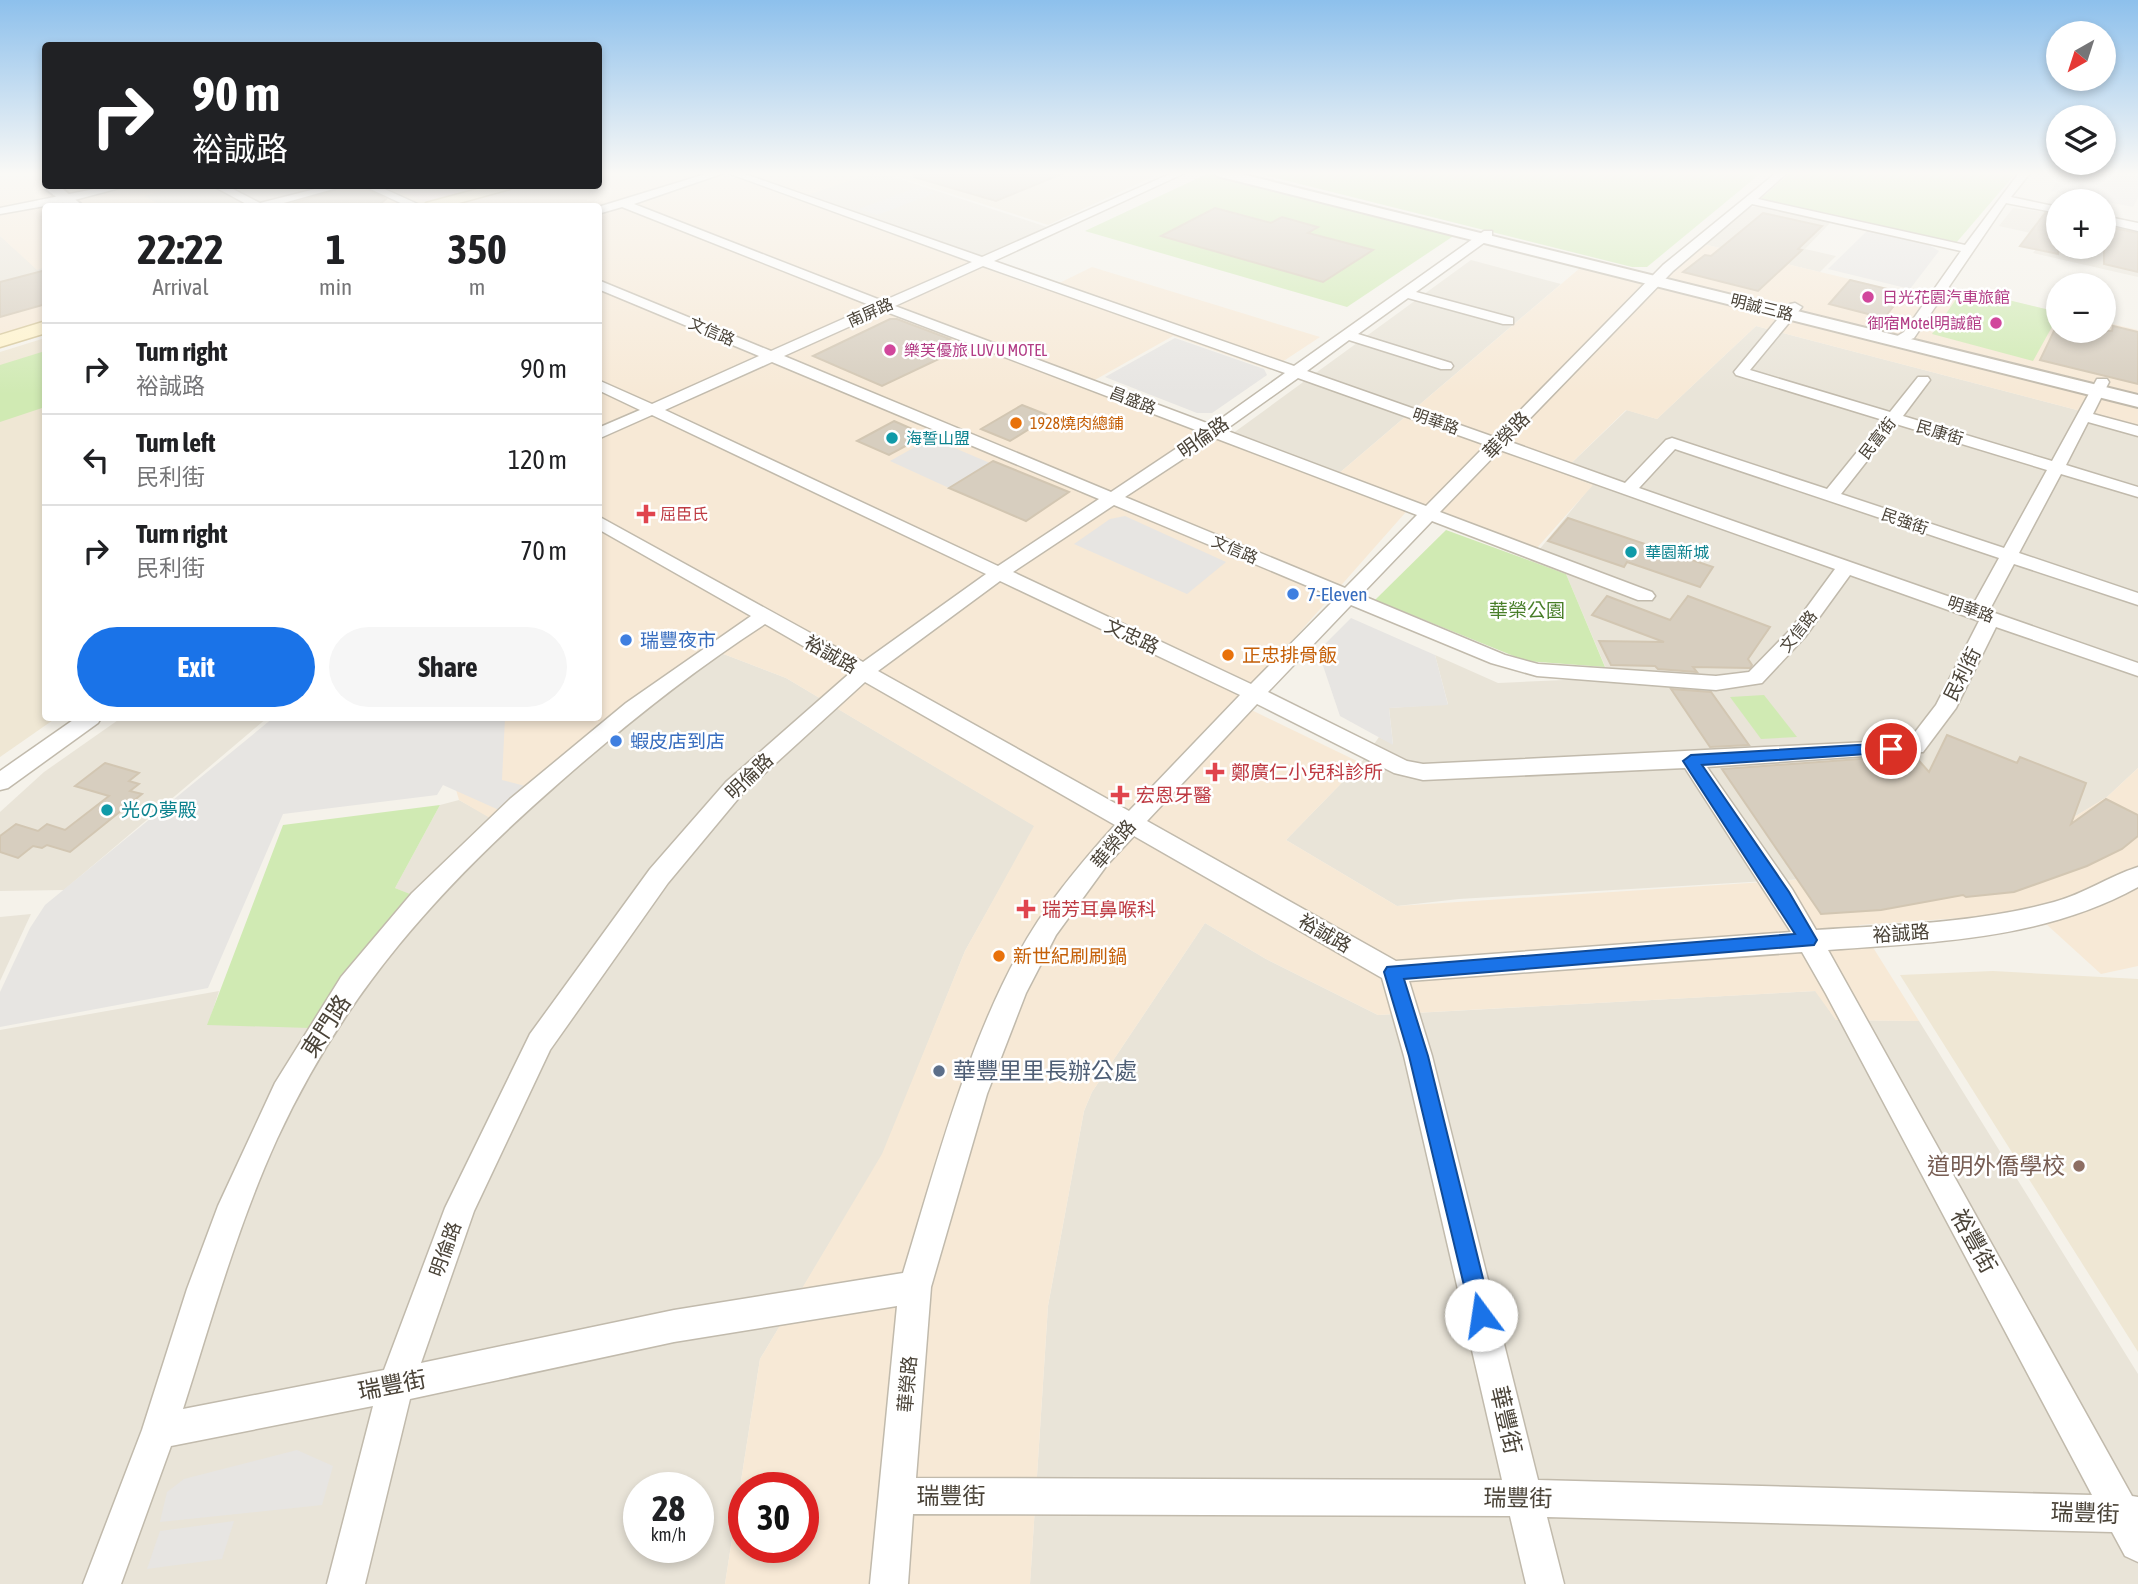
<!DOCTYPE html>
<html lang="en">
<head>
<meta charset="utf-8">
<style>
  body { margin:0; font-family:"Asap Condensed","Noto Sans TC","Noto Sans JP",sans-serif; background:#f6f6f6; color:#202124; height:100vh; display:flex; flex-direction:column; font-size:26px; white-space:nowrap }
  * { box-sizing:border-box; margin:0 }
  p { font-size:23px; color:#757577 }
  .icon { flex:none; width:38px; height:38px; fill:none; stroke:currentColor; stroke-width:2; stroke-linecap:round; stroke-linejoin:round }
  .map { position:relative; flex:1; overflow:hidden }
  .panel { position:absolute; left:42px; top:203px; width:560px; height:518px; display:flex; flex-direction:column; background:#fff; border-radius:7px; box-shadow:0 4px 10px #0003 }
  .panel>* { flex:none }
  .guide { position:absolute; left:42px; top:42px; width:560px; height:147px; border-radius:7px; box-shadow:0 4px 10px #0003; background:#202124; color:#fff; overflow:hidden }
  .needle { width:46px; rotate:219deg }
  .tools { position:absolute; left:2046px; top:21px; display:grid; gap:14px }
  .tools a { display:grid; place-items:center; width:70px; height:70px; border-radius:50%; background:#fff; box-shadow:0 4px 10px #0003; font-size:35px }
  .speed { position:absolute; left:623px; top:1472px; display:flex; gap:14px; font-size:35px; font-weight:700; text-align:center }
  .speed>* { display:grid; place-content:center; width:91px; height:91px; border-radius:50%; background:#fff; box-shadow:0 4px 10px #0003; line-height:1 }
  .speed small { font-size:18px; font-weight:400 }
  .speed .limit { border:10px solid #d22; background:#fff; color:#111 }
  .pin { position:absolute; display:grid; place-items:center; width:60px; height:60px; color:#fff; margin:-30px; border:4px solid #fff; border-radius:50%; box-shadow:0 2px 7px #0007 }
  .me { position:absolute; width:77px; margin:-38px; rotate:346deg; stroke-linejoin:round; filter:drop-shadow(0 0 5px #0008) }
  .turn { display:flex; align-items:center; gap:24px; height:147px; padding:0 35px; font-size:32px }
  .turn .icon { width:91px; height:91px; stroke-width:2.5 }
  .turn b { display:block; font-size:49px; line-height:60px }
  .eta { display:flex; justify-content:space-evenly; align-items:center; height:119px; text-align:center }
  .eta b { font-size:42px; font-weight:700; line-height:49px }
  .action { display:flex; gap:14px; margin-top:auto; padding:14px 35px }
  .action a { flex:1; height:80px; border-radius:42px; background:#1a73e8; color:#fff; font-size:28px; font-weight:700; line-height:80px; text-align:center }
  .action a+a { background:#f6f6f6; color:#202124 }
  ul { padding:0; list-style:none }
  li { display:flex; align-items:center; gap:21px; height:91px; padding:0 35px; border-top:2px solid #e0e0e0 }
  li div { flex:1 }
  li b { display:block; font-size:26px }
  li em { font-style:normal }
  .map>svg:first-child { display:block }
  .residential { fill:#e9e4d8; fill-rule:evenodd }
  .commercial { fill:#f7e9d6; fill-rule:evenodd }
  .education { fill:#efe7d4 }
  .medical { fill:#f6e1de }
  .green { fill:#d0eab3 }
  .parking { fill:#e7e5e2 }
  .building { fill:#d7cebf; stroke:#d2c6b2; stroke-width:2 }
  .lines { fill:none; stroke-linecap:round; stroke-linejoin:round }
  .minor-casing { stroke:#c1baac; stroke-width:3 }
  .tertiary-casing { stroke:#c1baac; stroke-width:4 }
  .secondary-casing { stroke:#d6c79a; stroke-width:3 }
  .minor { fill:#fff; fill-rule:evenodd }
  .tertiary { fill:#fff; fill-rule:evenodd }
  .secondary { fill:#fff3cb; fill-rule:evenodd }
  .route { fill:#1a73e8; stroke:#114b97; stroke-width:2 }
  .hotel-dot { fill:#d1479c; stroke:#fff; stroke-width:2.5 }
  .food-dot { fill:#e8710a; stroke:#fff; stroke-width:2.5 }
  .culture-dot { fill:#0f9aa8; stroke:#fff; stroke-width:2.5 }
  .health-dot { fill:#e0444e; stroke:#fff; stroke-width:2.5 }
  .shop-dot { fill:#3f7fe0; stroke:#fff; stroke-width:2.5 }
  .service-dot { fill:#5c6f8a; stroke:#fff; stroke-width:2.5 }
  .education-dot { fill:#8d6e63; stroke:#fff; stroke-width:2.5 }
  .labels { text-anchor:middle; stroke-width:5; stroke-linejoin:round; paint-order:stroke }
  .far-hotel-label { font-size:16px; fill:#b23c85; stroke:#fff; text-anchor:start }
  .far-street-label { font-size:16px; fill:#4a4338; stroke:#fff }
  .far-food-label { font-size:16px; fill:#c56008; stroke:#fff; text-anchor:start }
  .far-culture-label { font-size:16px; fill:#0d838f; stroke:#fff; text-anchor:start }
  .far-health-label { font-size:16px; fill:#be3a42; stroke:#fff; text-anchor:start }
  .street-label { font-size:19px; fill:#4a4338; stroke:#fff }
  .shop-label { font-size:19px; fill:#366cbe; stroke:#fff; text-anchor:start }
  .park-label { font-size:19px; fill:#487e29; stroke:#fff }
  .food-label { font-size:19px; fill:#c56008; stroke:#fff; text-anchor:start }
  .health-label { font-size:19px; fill:#be3a42; stroke:#fff; text-anchor:start }
  .culture-label { font-size:19px; fill:#0d838f; stroke:#fff; text-anchor:start }
  .near-street-label { font-size:23px; fill:#4a4338; stroke:#fff }
  .near-service-label { font-size:23px; fill:#4e5e75; stroke:#fff; text-anchor:start }
  .near-education-label { font-size:23px; fill:#785e54; stroke:#fff; text-anchor:end }
</style>
</head>
<body>
<div class="map">
<svg width="2138" height="1584" viewBox="0 0 2138 1584">
  <rect width="100%" height="100%" fill="#f5f2ea"/>
  <g class="residential">
    <polygon points="872,173 882,173 1050,228 981,257 807,194"/>
    <polygon points="182,186 409,186 334,206 162,206 143,196"/>
    <polygon points="1760,206 1831,222 1805,249 1836,256 1820,272 1703,244 1746,208"/>
    <polygon points="2013,208 2058,214 2058,239 1999,226"/>
    <polygon points="0,236 37,269 45,267 45,282 0,295"/>
    <polygon points="2045,238 2058,247 2087,247 2138,258 2138,277 2033,253"/>
    <polygon points="1471,260 1561,284 1337,475 1232,434"/>
    <polygon points="1756,326 2138,426 2138,768 2107,797 2046,834 1855,876 1459,899 1397,906 1286,840 1361,763 1379,737 1393,744 1389,708 1448,704 1435,655 1498,683 1610,678 1566,574 1530,561 1592,485 1560,474 1627,410 1657,419"/>
    <path d="M713,650L786,678L1035,826L965,951L883,1154L760,1359L725,1584H0V1030L219,991L208,1025L414,896L395,888L440,805L459,800L495,820ZM639,1488H698V1547H639Z"/>
    <polygon points="121,718 267,718 64,890 0,891 0,812 44,772"/>
    <polygon points="31,914 0,981 0,917"/>
    <polygon points="1205,923 1266,959 1378,1015 1816,991 1836,1020 1919,1021 2138,1374 2138,1584 1030,1584 1048,1306 1084,1111 1092,1092"/>
  </g>
  <g class="commercial">
    <polygon points="0,173 45,173 46,186 182,186 144,196 162,206 46,206 45,267 37,270 0,236"/>
    <path d="M599,173H718L735,179L754,173H872L796,199L1045,290L1092,267L1320,337L1270,370L1173,336L1093,381L1337,475L1580,268L1657,287L1668,274L1703,244L1942,301L1951,287L2058,312V331H2104V322L2138,330V426L1756,326L1657,419L1626,410L1561,473L1593,485L1536,549L1413,504L1237,703L1361,763L1286,840L1397,906L1855,876L2046,834L2107,797L2138,768V966L2101,974L2034,913L1859,925L1919,1021L1836,1020L1815,991L1378,1015L1266,959L1205,923L1092,1092L1084,1111L1048,1306L1030,1584H725L760,1359L882,1154L965,951L1034,826L786,678L713,650L495,821L459,800L435,718H598V206H334L409,186H598ZM744,1488H803V1547H744Z"/>
    <polygon points="45,282 45,331 0,344 0,295"/>
  </g>
  <g class="education">
    <polygon points="886,173 1161,173 1048,225"/>
    <polygon points="45,338 46,718 56,718 0,757 0,352"/>
    <polygon points="1993,971 2138,979 2138,1352 1900,975"/>
  </g>
  <polygon class="medical" points="395,186 481,186 426,202 391,187"/>
  <g class="green">
    <polygon points="1209,173 1455,235 1347,307 1085,231"/>
    <polygon points="1256,173 1761,173 1647,267 1632,267"/>
    <polygon points="1790,173 2016,173 1956,243 1759,200"/>
    <polygon points="1963,289 2058,312 2058,316 2033,361 1932,334"/>
    <polygon points="45,351 45,407 0,422 0,365"/>
    <polygon points="1446,530 1566,574 1605,667 1526,661 1375,600"/>
    <polygon points="1764,695 1797,737 1761,739 1730,697"/>
    <polygon points="440,805 395,888 415,896 310,1028 207,1025 283,825"/>
  </g>
  <g class="parking">
    <polygon points="2048,173 2059,175 2061,173 2138,173 2138,198 2133,207 2051,191 2058,179 2032,174"/>
    <polygon points="917,187 935,193 877,215 859,209"/>
    <polygon points="1867,231 1929,245 1939,251 1910,289 1828,269"/>
    <polygon points="1175,338 1264,369 1267,375 1212,413 1197,413 1105,377"/>
    <polygon points="931,438 990,463 949,488 890,461"/>
    <polygon points="1125,516 1226,562 1187,594 1074,544 1110,519"/>
    <polygon points="1351,618 1435,655 1448,705 1389,708 1393,745 1340,716 1318,651"/>
    <polygon points="273,718 505,718 502,780 525,786 499,810 443,785 437,795 283,814 208,988 0,1027 0,992 30,928 45,905"/>
    <polygon points="297,1450 333,1466 322,1505 160,1522 167,1492 184,1479"/>
    <polygon points="234,1521 222,1559 147,1569 160,1531"/>
  </g>
  <g class="building">
    <polygon points="915,173 1064,173 996,201 914,177"/>
    <polygon points="347,186 362,186 386,199 378,206 291,206 291,204"/>
    <polygon points="1215,208 1271,223 1282,217 1318,227 1308,233 1373,250 1323,282 1161,236"/>
    <polygon points="1763,213 1822,226 1798,249 1802,250 1758,291 1683,272 1705,255 1711,256"/>
    <polygon points="2045,213 2058,215 2058,254 2020,246"/>
    <polygon points="2104,226 2138,233 2138,272 2104,264"/>
    <polygon points="46,270 46,304 0,317 0,282"/>
    <polygon points="1850,280 1904,293 1884,318 1829,304"/>
    <polygon points="890,319 897,319 950,339 945,341 962,348 882,386 813,356"/>
    <polygon points="2113,326 2138,332 2138,384 2040,360 2054,331 2112,331"/>
    <polygon points="1022,405 1050,416 1010,441 981,429"/>
    <polygon points="894,421 926,435 889,455 857,441"/>
    <polygon points="993,461 1069,492 1026,521 949,488"/>
    <polygon points="1568,518 1713,567 1700,587 1627,562 1624,567 1548,541"/>
    <polygon points="1607,596 1670,620 1688,596 1770,627 1748,659 1752,665 1750,668 1693,667 1697,672 1658,669 1655,666 1611,665 1599,641 1664,642 1592,615"/>
    <polygon points="1671,689 1711,692 1749,745 1710,747"/>
    <polygon points="1947,735 2017,763 2020,757 2086,783 2071,824 2106,799 2138,815 2138,836 2122,849 2087,866 2014,892 1966,897 1963,895 1881,910 1821,914 1722,769 1914,755 1929,772"/>
    <polygon points="105,763 139,773 129,781 139,784 130,791 142,794 70,852 47,845 42,848 33,846 18,858 0,852 0,836 16,824 38,831 47,824 65,830 109,796 75,786"/>
  </g>
  <g class="lines">
    <defs>
      <g id="minor">
        <path d="M709,173H724L634,204L883,301L972,262L728,173H742L982,257L1172,173H1185L994,261L1294,366L1484,231H1492V237L1416,292L1513,318V324H1503L1408,298L1358,334L1451,363L1453,366L1451,369H1441L1349,340L1307,371L1494,437L1663,265L1776,173H1787L1758,199L1965,245L2019,173H2030L2011,197L2058,207V213L2006,203L1914,338L1896,345L1889,341L1904,332L1961,251L1752,204L1673,271L1508,441L1625,483L1666,440L1672,438L1827,489L1883,420L1736,375L1734,372L1790,304L1795,303L1802,307L1750,370L1890,412L1918,377H1928L1930,380L1903,416L2052,461L2097,379H2107L2109,382L2093,414L2138,426V436L2088,422L2066,465L2138,487V497L2061,474L2019,553L2138,593V605L2014,564L1989,611L2138,663V676L1996,627L1956,708L1923,752L1707,767L1792,889L1816,930C1896,925 1977,923 2054,902C2084,894 2109,876 2138,867V887C2042,940 1934,942 1828,950L2132,1496L2138,1497V1562L2125,1556L2112,1532L1547,1517L1564,1584H1526L1510,1516L913,1514L908,1584H870L897,1306L674,1342L410,1399L365,1584H327L373,1406L171,1446L121,1584H83L142,1430L187,1289L218,1206L275,1083L341,977L412,893L510,799L626,703L751,616L598,529V516L863,662L986,574L652,415L598,439V428L640,410L598,390V380L652,404L759,356L598,289V280L771,351L872,306L622,207L598,214V207ZM983,266L1285,373L1212,425L895,306ZM884,311L1201,432L1111,492L784,356ZM772,362L1099,499L998,566L665,410ZM1298,378L1486,445L1426,506L1225,430ZM1896,424L2047,470L2004,548L1841,494ZM1215,438L1417,515L1345,588L1125,497ZM1675,449L1999,558L1973,605L1639,488ZM1500,450L1835,569L1791,629L1749,672L1716,676L1538,664L1505,655L1361,595L1432,521L1638,600H1652L1655,596L1652,592L1440,512ZM1114,505L1336,598L1251,684L1013,572ZM1850,575L1979,621L1936,705L1909,740L1423,764L1407,761L1268,692L1351,605L1491,663L1537,676L1716,690L1762,683L1805,637ZM1000,581L1240,695L1129,811L878,671ZM765,624L850,673L726,782L650,869L530,1034L445,1208L384,1370L183,1409C212,1318 237,1227 277,1139C345,992 439,888 560,782C625,725 692,671 765,624ZM865,682L1115,825C1088,855 1061,887 1038,921C973,1020 938,1159 903,1273L674,1310L421,1363L474,1211L550,1050L668,883L742,794ZM1257,704L1394,773L1423,780L1685,768L1791,932L1396,961L1147,821ZM1134,836L1382,978L1404,1056L1502,1480L916,1478L931,1287L987,1094L1026,993L1056,935L1107,865ZM1802,952L1826,994L2092,1495L1538,1480L1432,1056L1409,981Z"/>
        <polygon points="109,186 127,186 67,202 0,214 0,208"/>
        <polygon points="213,186 227,186 260,203 327,186 344,186 273,206 250,206"/>
        <polygon points="364,186 378,186 422,206 407,206"/>
        <polygon points="2104,216 2138,223 2138,231 2104,223"/>
        <polygon points="76,718 101,718 98,723 8,788 0,790 0,771"/>
      </g>
      <g id="tertiary">
        <polygon points="1215,173 1237,173 2138,395 2138,407 1217,176"/>
        <polygon points="46,184 59,186 83,206 68,206 46,189"/>
      </g>
      <g id="secondary">
        <polygon points="489,186 513,186 510,189 448,206 424,206 426,203"/>
        <polygon points="46,321 46,333 0,347 0,335"/>
      </g>
    </defs>
    <use href="#minor" class="minor-casing"/>
    <use href="#tertiary" class="tertiary-casing"/>
    <use href="#secondary" class="secondary-casing"/>
    <use href="#minor" class="minor"/>
    <use href="#tertiary" class="tertiary"/>
    <use href="#secondary" class="secondary"/>
  </g>
  <linearGradient id="sky" x2="0" y2="1"><stop stop-color="#8dc0ec"/><stop offset="0.44" stop-color="#faf9f6"/><stop offset="1" stop-color="#faf9f6" stop-opacity="0"/></linearGradient>
  <rect width="2138" height="394" fill="url(#sky)"/>
  <polygon class="route" points="1891,743 1898,749 1896,752 1702,765 1789,892 1817,940 1814,945 1404,979 1428,1056 1492,1315 1489,1323 1481,1326 1473,1323 1409,1056 1384,972 1387,967 1795,934 1683,761 1691,755"/>
  <g class="hotel-dot">
    <circle cx="1868" cy="297" r="7"/>
    <circle cx="1996" cy="323" r="7"/>
    <circle cx="890" cy="350" r="7"/>
  </g>
  <g class="food-dot">
    <circle cx="1016" cy="423" r="7"/>
    <circle cx="1228" cy="655" r="7"/>
    <circle cx="999" cy="956" r="7"/>
  </g>
  <g class="culture-dot">
    <circle cx="892" cy="438" r="7"/>
    <circle cx="1631" cy="552" r="7"/>
    <circle cx="107" cy="810" r="7"/>
  </g>
  <g class="health-dot">
    <path d="M642.5 503.5h7v7h7v7h-7v7h-7v-7h-7v-7h7z"/>
    <path d="M1211.5 761.5h7v7h7v7h-7v7h-7v-7h-7v-7h7z"/>
    <path d="M1116.5 784.5h7v7h7v7h-7v7h-7v-7h-7v-7h7z"/>
    <path d="M1022.5 898.5h7v7h7v7h-7v7h-7v-7h-7v-7h7z"/>
  </g>
  <g class="shop-dot">
    <circle cx="1293" cy="594" r="7"/>
    <circle cx="626" cy="640" r="7"/>
    <circle cx="616" cy="741" r="7"/>
  </g>
  <circle class="service-dot" cx="939" cy="1071" r="7"/>
  <circle class="education-dot" cx="2079" cy="1166" r="7"/>
  <g class="labels">
    <g class="far-hotel-label">
      <text x="1882" y="303">日光花園汽車旅館</text>
      <text x="1982" y="329" text-anchor="end">御宿Motel明誠館</text>
      <text x="904" y="356">樂芙優旅 LUV U MOTEL</text>
    </g>
    <g class="far-street-label">
      <text transform="translate(1762 307) rotate(14)" y="6">明誠三路</text>
      <text transform="translate(870 312) rotate(-24)" y="6">南屏路</text>
      <text transform="translate(712 331) rotate(23)" y="6">文信路</text>
      <text transform="translate(1133 400) rotate(21)" y="6">昌盛路</text>
      <text transform="translate(1436 421) rotate(19)" y="6">明華路</text>
      <text transform="translate(1940 432) rotate(17)" y="6">民康街</text>
      <text transform="translate(1877 438) rotate(-52)" y="6">民富街</text>
      <text transform="translate(1905 521) rotate(19)" y="6">民強街</text>
      <text transform="translate(1235 549) rotate(23)" y="6">文信路</text>
      <text transform="translate(1971 609) rotate(19)" y="6">明華路</text>
      <text transform="translate(1798 631) rotate(-51)" y="6">文信路</text>
    </g>
    <g class="far-food-label">
      <text x="1030" y="429">1928燒肉總鋪</text>
    </g>
    <g class="far-culture-label">
      <text x="906" y="444">海誓山盟</text>
      <text x="1645" y="558">華園新城</text>
    </g>
    <g class="far-health-label">
      <text x="660" y="520">屈臣氏</text>
    </g>
    <g class="street-label">
      <text transform="translate(1506 435) rotate(-46)" y="7">華榮路</text>
      <text transform="translate(1203 437) rotate(-35)" y="7">明倫路</text>
      <text transform="translate(1132 636) rotate(25)" y="7">文忠路</text>
      <text transform="translate(831 654) rotate(29)" y="7">裕誠路</text>
      <text transform="translate(1962 674) rotate(-63)" y="7">民利街</text>
      <text transform="translate(749 776) rotate(-44)" y="7">明倫路</text>
      <text transform="translate(1113 844) rotate(-50)" y="7">華榮路</text>
      <text transform="translate(1325 933) rotate(30)" y="7">裕誠路</text>
      <text transform="translate(1901 933) rotate(-4)" y="7">裕誠路</text>
      <text transform="translate(445 1249) rotate(-70)" y="7">明倫路</text>
      <text transform="translate(907 1384) rotate(-85)" y="7">華榮路</text>
    </g>
    <g class="shop-label">
      <text x="1307" y="601">7-Eleven</text>
      <text x="640" y="647">瑞豐夜市</text>
      <text x="630" y="748">蝦皮店到店</text>
    </g>
    <g class="park-label">
      <text x="1527" y="617">華榮公園</text>
    </g>
    <g class="food-label">
      <text x="1242" y="662">正忠排骨飯</text>
      <text x="1013" y="963">新世紀刷刷鍋</text>
    </g>
    <g class="health-label">
      <text x="1231" y="779">鄭廣仁小兒科診所</text>
      <text x="1136" y="802">宏恩牙醫</text>
      <text x="1042" y="916">瑞芳耳鼻喉科</text>
    </g>
    <g class="culture-label">
      <text x="121" y="817">光の夢殿</text>
    </g>
    <g class="near-street-label">
      <text transform="translate(326 1026) rotate(-57)" y="8">東門路</text>
      <text transform="translate(1974 1241) rotate(61)" y="8">裕豐街</text>
      <text transform="translate(392 1385) rotate(-11)" y="8">瑞豐街</text>
      <text transform="translate(1506 1420) rotate(77)" y="8">華豐街</text>
      <text x="951" y="1504">瑞豐街</text>
      <text transform="translate(1518 1498) rotate(1)" y="8">瑞豐街</text>
      <text transform="translate(2085 1513) rotate(2)" y="8">瑞豐街</text>
    </g>
    <g class="near-service-label">
      <text x="953" y="1079">華豐里里長辦公處</text>
    </g>
    <g class="near-education-label">
      <text x="2065" y="1174">道明外僑學校</text>
    </g>
  </g>
</svg>
<div class="tools">
<a><svg class="needle" viewBox="-14 -14 28 28"><path d="M0-13l5 13h-10z" fill="#e53935"/><path d="M0 13l5-13h-10z" fill="#757577"/></svg></a>
<a><svg class="icon" aria-label="layers" viewBox="0 0 24 24"><path d="M12 4l9 5-9 5-9-5zM3 14l9 5 9-5"/></svg></a>
<a>+</a>
<a>−</a>
</div>
<div class="speed"><div>28<small>km/h</small></div><div class="limit">30</div></div>
<div class="pin" style="left:1891px;top:749px;background:#d93025"><svg class="icon" aria-label="arrive" viewBox="0 0 24 24"><path d="M6 21V4h12l-3 4 3 4H6"/></svg></div>
<svg class="me" style="left:1481px;top:1315px" viewBox="-20 -20 40 40"><circle r="19" fill="#fff"/><path d="M0-13L10 11 0 6-10 11z" fill="#1a73e8"/></svg>
<div class="guide">
<div class="turn"><svg class="icon" aria-label="right" viewBox="0 0 24 24"><path d="M7 20v-9h11M14 6l5 5-5 5"/></svg><div><b>90 m</b>裕誠路</div></div>
</div>
<section class="panel">
<div class="eta">
<div><b>22:22</b><p>Arrival</p></div>
<div><b>1</b><p>min</p></div>
<div><b>350</b><p>m</p></div>
</div>
<ul>
<li><svg class="icon" aria-label="right" viewBox="0 0 24 24"><path d="M7 20v-9h11M14 6l5 5-5 5"/></svg><div><b>Turn right</b><p>裕誠路</p></div><em>90 m</em></li>
<li><svg class="icon" aria-label="left" viewBox="0 0 24 24"><path d="M17 20v-9H6M10 6l-5 5 5 5"/></svg><div><b>Turn left</b><p>民利街</p></div><em>120 m</em></li>
<li><svg class="icon" aria-label="right" viewBox="0 0 24 24"><path d="M7 20v-9h11M14 6l5 5-5 5"/></svg><div><b>Turn right</b><p>民利街</p></div><em>70 m</em></li>
</ul>
<div class="action"><a>Exit</a><a>Share</a></div>
</section>
</div>
</body>
</html>
